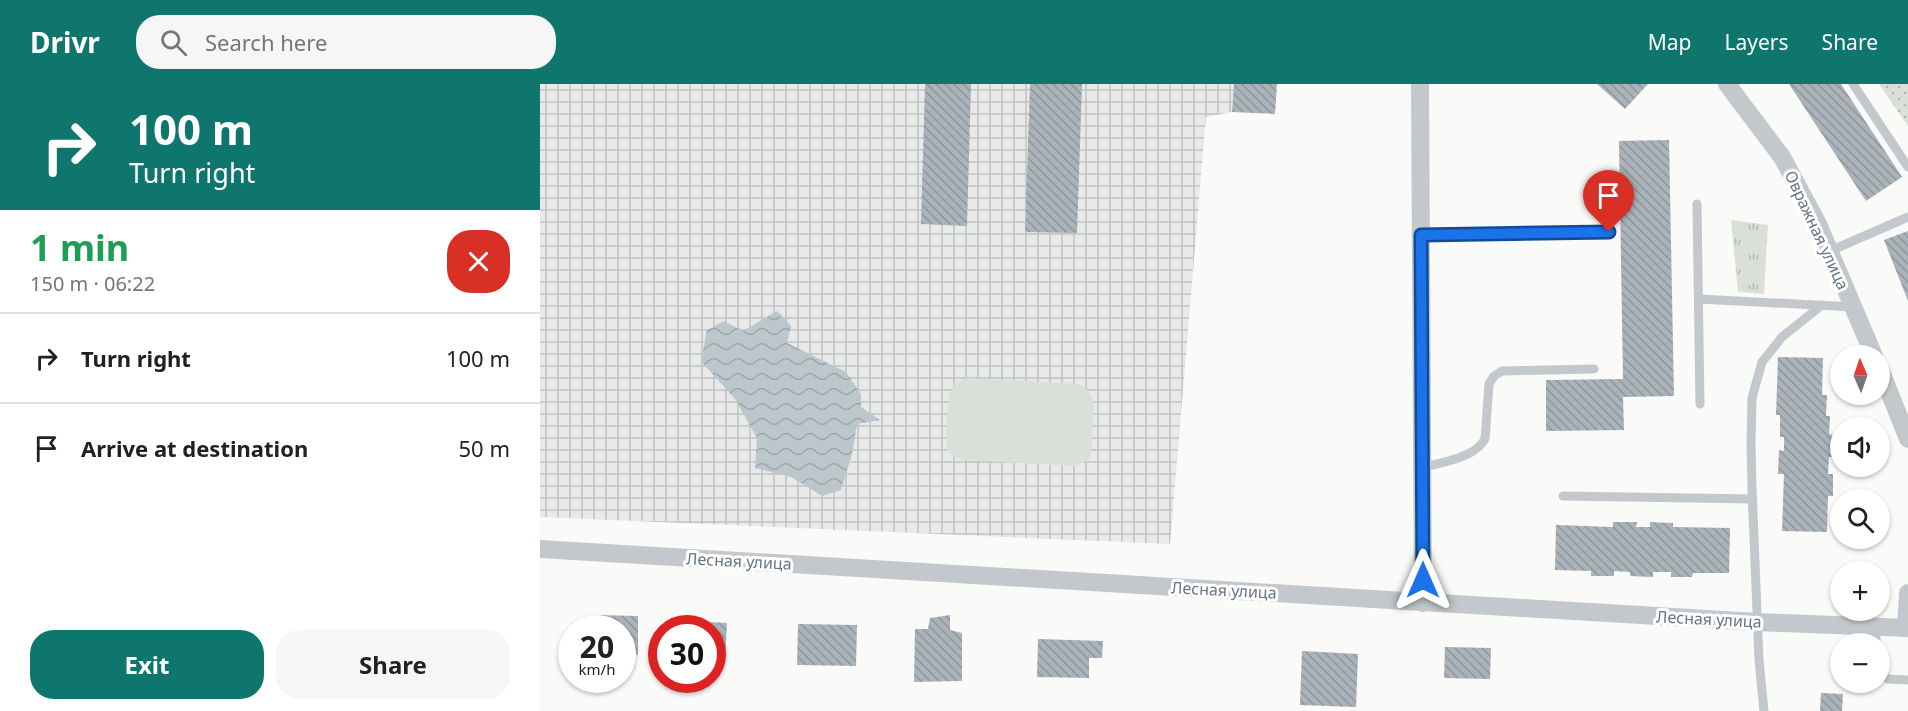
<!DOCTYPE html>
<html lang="en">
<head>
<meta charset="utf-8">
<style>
  body { margin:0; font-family:"Noto Sans",sans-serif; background:#f6f6f6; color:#202124; height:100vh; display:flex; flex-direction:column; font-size:22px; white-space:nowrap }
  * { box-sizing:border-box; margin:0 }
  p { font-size:20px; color:#757577 }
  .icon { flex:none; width:33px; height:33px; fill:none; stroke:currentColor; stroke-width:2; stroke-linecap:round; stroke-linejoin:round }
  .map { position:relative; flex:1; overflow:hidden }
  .details { display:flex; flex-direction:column; background:#fff; width:540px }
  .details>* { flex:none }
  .guide { background:#0f766e; color:#fff; overflow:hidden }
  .needle { width:39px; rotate:358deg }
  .fabs { position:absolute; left:1290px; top:261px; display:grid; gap:12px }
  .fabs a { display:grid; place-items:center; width:60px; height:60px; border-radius:50%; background:#fff; box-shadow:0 2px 4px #0004; font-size:30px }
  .speed { position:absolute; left:18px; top:531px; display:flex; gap:12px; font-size:30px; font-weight:700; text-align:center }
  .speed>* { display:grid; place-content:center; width:78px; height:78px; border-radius:50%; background:#fff; box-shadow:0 2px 4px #0004; line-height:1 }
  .speed small { font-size:15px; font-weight:400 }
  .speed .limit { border:9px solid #d22; background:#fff; color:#111 }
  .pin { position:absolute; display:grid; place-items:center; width:51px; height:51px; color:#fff; margin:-62px -26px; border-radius:50% 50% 50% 0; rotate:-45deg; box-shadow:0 0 6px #0007 }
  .pin .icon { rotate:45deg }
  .me { position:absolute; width:66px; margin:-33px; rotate:0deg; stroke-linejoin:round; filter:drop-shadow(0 0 4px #0008) }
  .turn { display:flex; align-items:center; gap:21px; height:126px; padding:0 30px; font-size:27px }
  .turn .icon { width:78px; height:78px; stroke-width:2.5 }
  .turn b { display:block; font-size:42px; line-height:51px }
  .round { display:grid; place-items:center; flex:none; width:63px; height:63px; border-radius:24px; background:#f6f6f6 }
  .headline { display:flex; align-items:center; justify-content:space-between; height:102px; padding:0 30px }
  h1 { font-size:36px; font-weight:700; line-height:45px; color:#1e9e55 }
  .button { display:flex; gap:12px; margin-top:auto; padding:12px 30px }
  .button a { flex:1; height:69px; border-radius:24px; background:#0f766e; color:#fff; font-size:24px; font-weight:700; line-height:69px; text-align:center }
  .button a+a { background:#f6f6f6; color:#202124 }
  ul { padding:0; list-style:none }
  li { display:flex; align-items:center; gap:18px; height:90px; padding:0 30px; border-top:2px solid #e0e0e0 }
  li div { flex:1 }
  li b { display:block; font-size:22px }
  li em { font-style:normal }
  header { display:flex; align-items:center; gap:36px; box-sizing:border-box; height:84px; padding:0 30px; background:#0f766e; color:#fff }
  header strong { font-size:28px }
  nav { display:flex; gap:33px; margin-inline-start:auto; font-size:21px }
  .search { width:420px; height:54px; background:#f6f6f6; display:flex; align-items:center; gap:15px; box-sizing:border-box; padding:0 21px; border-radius:24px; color:#757577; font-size:22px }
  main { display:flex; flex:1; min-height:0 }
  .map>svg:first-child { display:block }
  .industrial { fill:url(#industrial-grid) }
  .grass { fill:#dadfd7 }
  .park { fill:url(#park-tufts) }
  .garden { fill:url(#garden-dots) }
  .water { fill:url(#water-waves) }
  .building { fill:url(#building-back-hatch) }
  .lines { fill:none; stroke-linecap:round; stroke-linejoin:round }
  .lane { stroke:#c3c8cc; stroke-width:9 }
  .street { stroke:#c3c8cc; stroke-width:18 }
  .route-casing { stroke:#114b97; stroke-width:15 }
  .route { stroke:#1a73e8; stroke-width:10 }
  .labels { text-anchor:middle; stroke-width:6; stroke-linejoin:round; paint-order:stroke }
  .street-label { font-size:16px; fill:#657683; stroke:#fff }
</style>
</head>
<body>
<header>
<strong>Drivr</strong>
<div class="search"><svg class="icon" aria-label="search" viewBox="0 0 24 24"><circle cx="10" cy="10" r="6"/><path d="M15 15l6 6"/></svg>Search here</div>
<nav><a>Map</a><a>Layers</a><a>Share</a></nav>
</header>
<main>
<section class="details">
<div class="guide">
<div class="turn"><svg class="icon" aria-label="right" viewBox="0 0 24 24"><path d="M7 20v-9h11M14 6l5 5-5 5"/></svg><div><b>100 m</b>Turn right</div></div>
</div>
<div class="headline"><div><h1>1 min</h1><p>150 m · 06:22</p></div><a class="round" style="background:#d93025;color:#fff"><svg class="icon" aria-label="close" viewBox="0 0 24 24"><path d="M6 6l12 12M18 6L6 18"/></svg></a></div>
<ul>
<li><svg class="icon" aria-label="right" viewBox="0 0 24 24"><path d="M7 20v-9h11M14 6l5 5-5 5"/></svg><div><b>Turn right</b></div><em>100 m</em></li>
<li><svg class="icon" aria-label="arrive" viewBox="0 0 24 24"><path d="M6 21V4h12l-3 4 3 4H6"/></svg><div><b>Arrive at destination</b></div><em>50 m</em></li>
</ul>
<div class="button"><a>Exit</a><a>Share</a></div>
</section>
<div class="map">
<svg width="1368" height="627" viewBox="0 0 1368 627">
  <defs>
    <pattern id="industrial-grid" width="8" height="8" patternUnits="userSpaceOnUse" patternTransform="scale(1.5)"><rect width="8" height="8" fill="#e8e9e9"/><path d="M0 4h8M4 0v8" fill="none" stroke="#c0c1c2"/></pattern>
    <pattern id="park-tufts" width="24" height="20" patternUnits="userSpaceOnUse" patternTransform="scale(1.5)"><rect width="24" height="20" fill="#dadfd7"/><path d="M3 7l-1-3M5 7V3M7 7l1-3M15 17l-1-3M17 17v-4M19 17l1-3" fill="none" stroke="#b4b9b4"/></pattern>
    <pattern id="garden-dots" width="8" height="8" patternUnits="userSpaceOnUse" patternTransform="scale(1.5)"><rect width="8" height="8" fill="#dadfd7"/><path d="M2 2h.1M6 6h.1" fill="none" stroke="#b4b9b4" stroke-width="1.8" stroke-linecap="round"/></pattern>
    <pattern id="water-waves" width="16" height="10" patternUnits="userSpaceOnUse" patternTransform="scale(1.5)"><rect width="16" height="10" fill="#bbc7cb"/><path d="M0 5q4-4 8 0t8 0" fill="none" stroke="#9ca6aa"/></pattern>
    <pattern id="building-back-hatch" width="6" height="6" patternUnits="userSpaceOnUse" patternTransform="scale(1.5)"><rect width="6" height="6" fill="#aab3b9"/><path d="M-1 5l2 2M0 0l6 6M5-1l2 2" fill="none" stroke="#8e969c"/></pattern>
  </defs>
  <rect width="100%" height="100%" fill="#fafaf8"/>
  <polygon class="industrial" points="0,0 694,0 692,28 666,33 630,460 0,433"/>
  <path class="grass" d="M427,294L539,300C547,304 552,311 554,320L551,370L548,377L535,382L423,376C417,374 410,372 408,366C403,354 408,325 409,312C412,302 416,297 427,294Z"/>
  <polygon class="park" points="1191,136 1228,141 1224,210 1198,208"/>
  <polygon class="garden" points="1339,0 1368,0 1368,42"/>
  <polygon class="water" points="237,227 251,242 247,259 306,288 321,310 321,323 340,336 317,340 312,370 301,406 282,412 251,393 215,384 217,354 195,315 161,277 167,246 184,237 203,247"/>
  <g class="building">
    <polygon points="385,0 431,0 427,142 381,140"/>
    <polygon points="490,0 542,0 537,149 485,148"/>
    <polygon points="694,0 737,0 735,30 692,28"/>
    <polygon points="1057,0 1108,0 1085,25"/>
    <polygon points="1249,0 1301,0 1362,93 1326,117"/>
    <polygon points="1129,56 1134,312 1083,313 1084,346 1006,347 1006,296 1083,295 1079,57"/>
    <polygon points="1368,147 1368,217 1344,156"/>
    <polygon points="1238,273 1283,274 1282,311 1287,311 1286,332 1290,332 1289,350 1294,351 1294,373 1289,373 1288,390 1293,390 1293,412 1288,412 1287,448 1242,447 1244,390 1238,390 1239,366 1244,367 1244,353 1240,353 1240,331 1236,331"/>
    <polygon points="1073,438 1097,438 1096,443 1110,443 1110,438 1133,439 1133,443 1190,444 1189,489 1153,489 1152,493 1131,493 1131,488 1113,488 1113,493 1090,492 1090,488 1074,487 1074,492 1051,492 1051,487 1015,486 1016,441 1073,443"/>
    <polygon points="58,531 98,532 98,571 82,571 82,544 58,544"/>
    <polygon points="410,531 410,546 422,549 422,597 374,598 375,545 388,545 390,534"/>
    <polygon points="151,537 187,539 185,574 172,573 172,544 151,544"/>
    <polygon points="258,540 317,541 316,582 257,581"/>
    <polygon points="498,555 563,557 562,574 549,574 549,594 497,593"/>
    <polygon points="905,563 951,564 950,595 904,594"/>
    <polygon points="762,567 818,570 816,623 760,621"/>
    <polygon points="1281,609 1303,610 1302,627 1280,627"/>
  </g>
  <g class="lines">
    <g class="lane">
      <polyline points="1313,0 1368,83"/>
      <polyline points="1157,120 1160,320"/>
      <polyline points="881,151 1069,148"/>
      <polyline points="1290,167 1368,133"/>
      <polyline points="1159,215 1313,223"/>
      <path d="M882,384C902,378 935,374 945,355L949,300L954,292L962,287L1054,285"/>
      <polyline points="1023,412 1213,415"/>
      <polyline points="1336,560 1336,543"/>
      <polyline points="1340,590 1348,595 1368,596"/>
      <polyline points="1224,627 1219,576 1212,405 1211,359 1212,314 1222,278 1242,253 1282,221"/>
    </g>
    <g class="street">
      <polyline points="880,0 883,519"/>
      <polyline points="1187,0 1242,73 1278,140 1334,272"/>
      <polyline points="1340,285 1368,355"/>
      <polyline points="0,465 1217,538 1368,544"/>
      <polyline points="1366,544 1368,509"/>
    </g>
  </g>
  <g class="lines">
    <defs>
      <polyline id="route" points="883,496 881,151 1069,148"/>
    </defs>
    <use href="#route" class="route-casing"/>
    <use href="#route" class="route"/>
  </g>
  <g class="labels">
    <g class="street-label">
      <text transform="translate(1277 146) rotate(65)" y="6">Овражная улица</text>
      <text transform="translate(199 477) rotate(3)" y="6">Лесная улица</text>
      <text transform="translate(684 506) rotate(3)" y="6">Лесная улица</text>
      <text transform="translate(1169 535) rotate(3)" y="6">Лесная улица</text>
    </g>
  </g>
</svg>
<div class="fabs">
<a><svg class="needle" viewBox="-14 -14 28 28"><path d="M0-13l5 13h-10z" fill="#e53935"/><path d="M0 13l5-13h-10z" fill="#757577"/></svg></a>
<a><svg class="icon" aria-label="sound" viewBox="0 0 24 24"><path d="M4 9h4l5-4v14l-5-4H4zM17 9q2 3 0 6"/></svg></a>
<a><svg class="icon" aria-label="search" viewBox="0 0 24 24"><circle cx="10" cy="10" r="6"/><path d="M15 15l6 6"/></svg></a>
<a>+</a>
<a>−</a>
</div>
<div class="speed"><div>20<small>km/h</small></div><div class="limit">30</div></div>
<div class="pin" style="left:1069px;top:148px;background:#d93025"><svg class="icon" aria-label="arrive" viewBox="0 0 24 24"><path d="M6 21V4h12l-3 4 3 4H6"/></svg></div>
<svg class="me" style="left:883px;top:496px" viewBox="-20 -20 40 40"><path d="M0-17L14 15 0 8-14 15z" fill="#1a73e8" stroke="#fff" stroke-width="4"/></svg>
</div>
</main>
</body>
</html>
